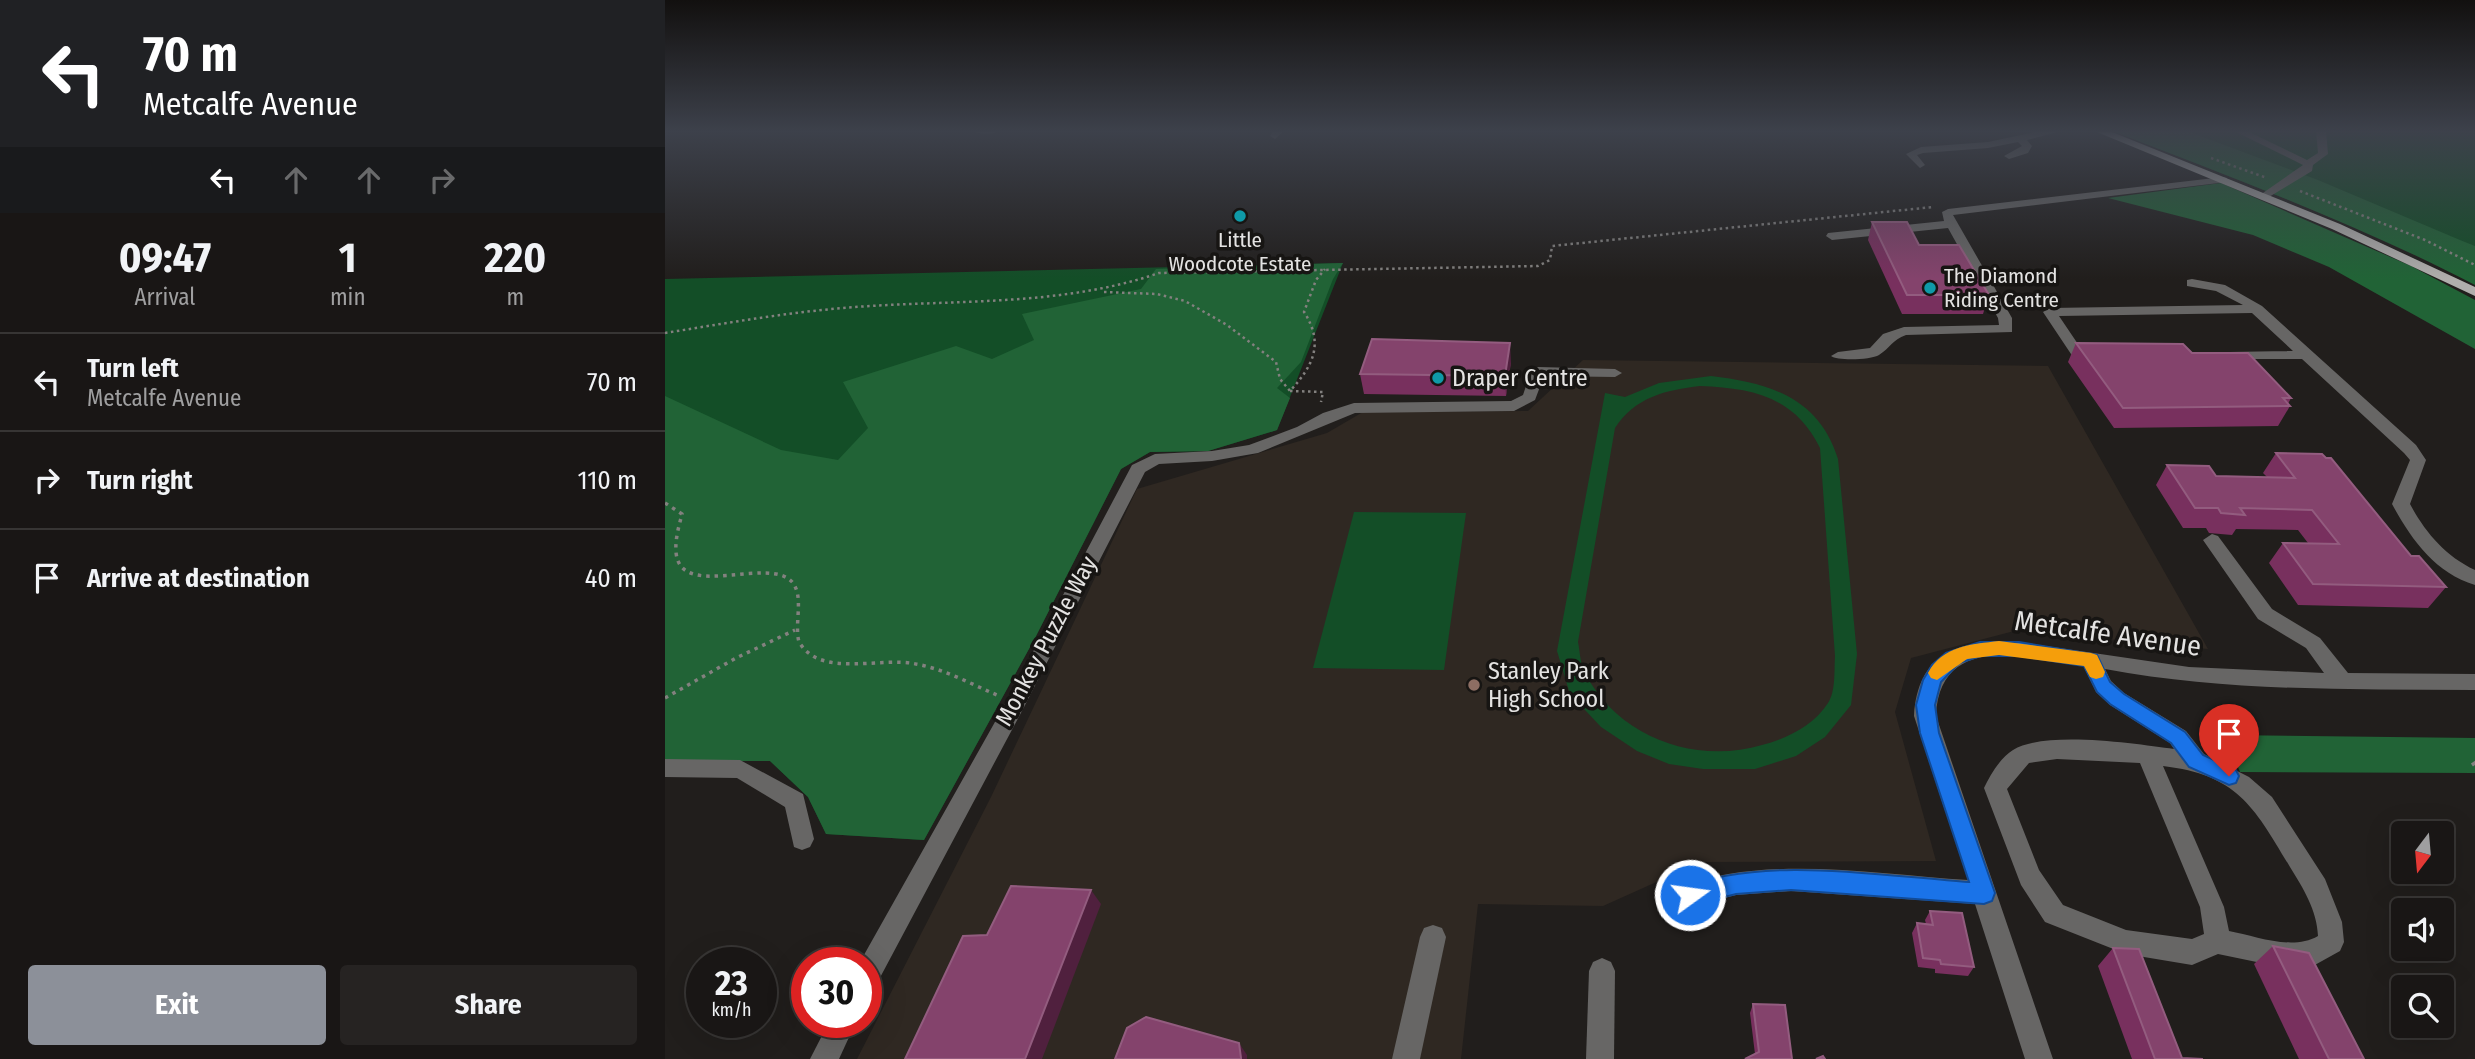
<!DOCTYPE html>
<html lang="en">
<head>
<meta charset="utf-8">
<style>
  body { margin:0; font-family:"Fira Sans Condensed",sans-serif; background:#262322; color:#f1f3f6; height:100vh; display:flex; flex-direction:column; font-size:26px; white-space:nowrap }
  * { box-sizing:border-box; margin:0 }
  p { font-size:23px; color:#9f9fa0 }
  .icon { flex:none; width:38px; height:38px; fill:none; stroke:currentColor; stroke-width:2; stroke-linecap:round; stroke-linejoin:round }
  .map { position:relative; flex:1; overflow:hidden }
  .details { display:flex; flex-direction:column; background:#191615; width:665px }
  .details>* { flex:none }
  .top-card { background:#202124; color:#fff; overflow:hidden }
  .needle { width:46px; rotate:196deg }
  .tools { position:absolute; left:1726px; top:821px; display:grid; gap:14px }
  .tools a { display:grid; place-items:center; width:63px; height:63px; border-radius:7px; background:#191615; box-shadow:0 7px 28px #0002,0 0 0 2px #373534; font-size:35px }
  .speed { position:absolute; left:21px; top:947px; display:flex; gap:14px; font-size:35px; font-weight:700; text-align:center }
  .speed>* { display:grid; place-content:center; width:91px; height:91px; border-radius:50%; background:#191615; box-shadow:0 7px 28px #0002,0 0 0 2px #373534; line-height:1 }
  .speed small { font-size:18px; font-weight:400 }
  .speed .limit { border:10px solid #d22; background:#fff; color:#111 }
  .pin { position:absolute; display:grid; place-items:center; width:60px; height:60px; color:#fff; margin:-72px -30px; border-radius:50% 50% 50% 0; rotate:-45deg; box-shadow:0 0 7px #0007 }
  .pin .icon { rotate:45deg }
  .me { position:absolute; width:77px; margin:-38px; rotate:76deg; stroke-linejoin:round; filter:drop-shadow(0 0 5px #0008) }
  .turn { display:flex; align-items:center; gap:24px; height:147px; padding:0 28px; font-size:32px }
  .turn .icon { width:91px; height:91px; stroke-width:2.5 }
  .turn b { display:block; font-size:49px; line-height:60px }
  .lanes { display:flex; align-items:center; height:66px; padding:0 28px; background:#0003; justify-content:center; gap:35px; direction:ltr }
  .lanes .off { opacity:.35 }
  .eta { display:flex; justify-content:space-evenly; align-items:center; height:119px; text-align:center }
  .eta b { font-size:42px; font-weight:700; line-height:49px }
  .primary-button { display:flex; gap:14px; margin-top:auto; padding:14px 28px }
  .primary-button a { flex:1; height:80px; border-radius:7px; background:#8c9099; color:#fff; font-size:28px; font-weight:700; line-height:80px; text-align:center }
  .primary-button a+a { background:#262322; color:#f1f3f6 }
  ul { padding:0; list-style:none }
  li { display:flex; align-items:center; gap:21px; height:98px; padding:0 28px; border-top:2px solid #373534 }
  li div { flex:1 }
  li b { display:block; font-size:26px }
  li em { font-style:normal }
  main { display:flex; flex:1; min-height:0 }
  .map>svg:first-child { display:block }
  .built { fill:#2f2822 }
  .green { fill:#134e27; fill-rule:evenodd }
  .forest { fill:#216336 }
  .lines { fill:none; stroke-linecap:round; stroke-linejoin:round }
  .path-far2 { stroke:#83817f; stroke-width:2.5; stroke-dasharray:2.5 3.5; stroke-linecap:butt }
  .path-far1 { stroke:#83817f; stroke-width:3.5; stroke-dasharray:3.5 5; stroke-linecap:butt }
  .path { stroke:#83817f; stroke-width:5; stroke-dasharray:5 7; stroke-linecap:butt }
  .minor { fill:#676665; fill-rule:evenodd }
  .major { fill:#b0aeac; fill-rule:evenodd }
  .wall { fill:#78305e }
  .shaded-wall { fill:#50203e }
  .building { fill:#84436c; stroke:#935c7f; stroke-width:2 }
  .route { fill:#1a73e8; stroke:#114b97; stroke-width:2 }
  .slow { fill:#f59e0b }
  .culture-dot { fill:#0f9aa8; stroke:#171513; stroke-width:2.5 }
  .education-dot { fill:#8d6e63; stroke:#171513; stroke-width:2.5 }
  .labels { text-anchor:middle; stroke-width:7; stroke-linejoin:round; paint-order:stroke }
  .far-poi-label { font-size:21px; fill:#e4e3e2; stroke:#171513 }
  .poi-label { font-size:24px; fill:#e4e3e2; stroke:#171513; text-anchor:start }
  .street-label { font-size:24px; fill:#e4e3e2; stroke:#171513 }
  .near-street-label { font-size:28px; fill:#e4e3e2; stroke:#171513 }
</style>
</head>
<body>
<main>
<section class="details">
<div class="top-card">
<div class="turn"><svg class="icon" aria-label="left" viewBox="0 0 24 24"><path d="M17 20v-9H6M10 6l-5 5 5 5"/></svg><div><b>70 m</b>Metcalfe Avenue</div></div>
<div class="lanes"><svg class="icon" aria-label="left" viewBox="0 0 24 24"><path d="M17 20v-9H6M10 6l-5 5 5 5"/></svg><svg class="icon off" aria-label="ahead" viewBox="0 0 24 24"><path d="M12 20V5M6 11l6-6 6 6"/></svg><svg class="icon off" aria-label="ahead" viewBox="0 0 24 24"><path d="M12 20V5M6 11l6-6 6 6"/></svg><svg class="icon off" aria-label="right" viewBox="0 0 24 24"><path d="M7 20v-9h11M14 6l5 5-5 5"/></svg></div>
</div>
<div class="eta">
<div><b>09:47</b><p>Arrival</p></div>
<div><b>1</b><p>min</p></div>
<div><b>220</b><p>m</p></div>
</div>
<ul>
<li><svg class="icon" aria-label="left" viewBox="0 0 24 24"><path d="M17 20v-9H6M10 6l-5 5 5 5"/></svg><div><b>Turn left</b><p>Metcalfe Avenue</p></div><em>70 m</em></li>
<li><svg class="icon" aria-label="right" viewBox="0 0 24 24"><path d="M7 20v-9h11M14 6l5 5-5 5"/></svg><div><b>Turn right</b></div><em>110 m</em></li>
<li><svg class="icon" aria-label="arrive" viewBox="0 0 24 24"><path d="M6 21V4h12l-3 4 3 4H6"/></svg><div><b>Arrive at destination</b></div><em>40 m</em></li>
</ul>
<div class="primary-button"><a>Exit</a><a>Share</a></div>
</section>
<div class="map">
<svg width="1810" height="1059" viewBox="0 0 1810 1059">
  <rect width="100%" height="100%" fill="#211e1c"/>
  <polygon class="built" points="918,360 1383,366 1543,649 1353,630 1246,658 1230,712 1271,861 1036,862 938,906 813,904 796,1059 192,1059 326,797 472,489 662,433 698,412 863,411"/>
  <g class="green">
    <path d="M1445,130H1810V283C1692,224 1569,178 1445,130Z"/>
    <polygon points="678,263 612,430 543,451 485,452 456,469 370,638 259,840 161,834 143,797 105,761 0,761 0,279"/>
    <path d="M1046,376C1105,383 1154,398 1173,459L1192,654L1186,705L1160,737L1131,756L1090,769H1038L1004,764L972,751L936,727L905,694L892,651L940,393L960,397L994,383ZM1035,386C1088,388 1130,397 1155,448L1170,656C1169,670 1171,691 1163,703C1148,726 1123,738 1097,745C1030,765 953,737 920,673C915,664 915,651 913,642L950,428C970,397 1001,390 1035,386Z"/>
    <polygon points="689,512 801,513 779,670 648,668"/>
  </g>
  <g class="forest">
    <path d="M1445,130H1519L1653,180L1795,240L1810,246V285C1693,224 1569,178 1445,130Z"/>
    <polygon points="1556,183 1746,266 1810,300 1810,349 1664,267 1588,235 1443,198"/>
    <polygon points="678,263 668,279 636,362 612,388 625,398 612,430 543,451 485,452 456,469 370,638 259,840 161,834 143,797 105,761 0,761 0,396 116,450 173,460 203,428 178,382 291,346 327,359 369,340 357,314 476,289 491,269"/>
    <polygon points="1560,735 1810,738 1810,773 1575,772"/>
  </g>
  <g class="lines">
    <g class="path-far2">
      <polyline points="1546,158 1602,178"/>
      <polyline points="1635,191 1760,240 1810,265"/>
      <path d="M439,292L492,294L520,301L562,325L611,362L615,379L625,391C649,365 659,343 639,312L651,280L660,269"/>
      <path d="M0,333C68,322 136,310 205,306C302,300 401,305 494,273L873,266L885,260L887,246L1268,207"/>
      <polyline points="625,391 658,392 656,402"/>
    </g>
    <g class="path-far1">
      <path d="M0,503L17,514C14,526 10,539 11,552C15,602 105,554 128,583C139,598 129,624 134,642C156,679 215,656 251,664C279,669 306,684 332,695"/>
      <polyline points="0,698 71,658 130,630"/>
    </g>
    <polyline class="path" points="1808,762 1810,765"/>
    <g class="minor">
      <path d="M307,130H335C329,135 313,135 307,130Z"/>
      <polygon points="609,130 620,130 610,139 605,136"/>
      <polygon points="1379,130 1400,130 1362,140 1367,146 1363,153 1344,159 1339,156 1357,146 1353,142 1323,148 1258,153 1252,155 1260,165 1255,168 1241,154 1256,147 1323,142"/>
      <polygon points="1567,130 1580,130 1642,160 1653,153 1651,130 1661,130 1663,154 1648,165 1647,171 1599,200 1593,197 1595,195 1638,165"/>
      <path d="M1558,177L1562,178V182L1288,215L1347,318V332L1241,335C1227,340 1225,348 1214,355C1206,360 1172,361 1166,356L1173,352L1205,348L1218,334L1239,327L1334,325L1333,318L1283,228L1167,240L1161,236L1163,233L1279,221L1277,212L1283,209Z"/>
      <path d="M1527,279L1560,285L1597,306L1751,445L1761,460L1745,504C1760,532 1780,556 1810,570V585C1770,573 1746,539 1727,504L1745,460L1739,453L1637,359H1559V353L1564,352L1628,351L1587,313L1394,316L1419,353L1432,354L1434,357C1429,364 1417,362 1410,360L1378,312L1385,308L1578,305L1551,291L1522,286V280Z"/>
      <polygon points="873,367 950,369 957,373 950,377 879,376 870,400 849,411 690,413 593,453 547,461 494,464 480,472 358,709 210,987 201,991 201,962 195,962 344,697 467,465 490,454 547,451 584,445 632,427 658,413 689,403 846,401 858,395 866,371"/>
      <path d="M1547,534L1553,536L1607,609L1655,638L1683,673L1810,674V690C1686,689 1563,692 1440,669L1446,681L1459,693L1521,731L1539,754L1584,777L1607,797L1660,879L1677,922L1679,942L1675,951L1648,966L1626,969L1553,954L1527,965L1461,954L1380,922L1356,885L1319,788C1325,775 1336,757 1348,750C1381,730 1471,744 1509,749L1505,743L1445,705L1431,692L1418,665C1362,655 1274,633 1271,716L1388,1059H1360L1310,904L1126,891L1071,895L1025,907L1016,903L1013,895L1016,887C1099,854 1215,875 1303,880L1249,716C1253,654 1291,641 1346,641L1524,667L1659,673L1641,648L1593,619L1538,540ZM1392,759L1475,763L1535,907L1539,934L1527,939L1461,930L1398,905L1374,870L1342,789L1364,763ZM1498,766C1573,775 1589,807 1625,867C1638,888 1652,910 1653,936C1627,951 1591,936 1564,931L1559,907Z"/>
      <polygon points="0,759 75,760 138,794 149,839 145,847 137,850 129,847 120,807 72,778 0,777"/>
      <polygon points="768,925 777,928 781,937 755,1059 727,1059 755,937 759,928"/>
      <polygon points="937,958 946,962 950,971 949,1059 921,1059 924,971 928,962"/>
      <polygon points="164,1022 191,1022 174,1059 145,1059"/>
    </g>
    <polygon class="major" points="1427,130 1442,130 1675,224 1810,287 1810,296 1667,229"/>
  </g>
  <g class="wall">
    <polygon points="1207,222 1254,245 1324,295 1318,314 1237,314 1203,240"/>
    <polygon points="1411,343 1527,353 1626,398 1623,404 1625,406 1613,426 1449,428 1403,362"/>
    <polygon points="846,362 841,396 699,394 695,374"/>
    <polygon points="1611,453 1746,556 1781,587 1763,608 1633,605 1604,563 1618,543 1643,543 1633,530 1571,529 1567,535 1544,533 1541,528 1518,528 1491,485 1502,465 1551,476 1602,477 1598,473"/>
    <polygon points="1265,911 1309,967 1303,976 1270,973 1270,969 1253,967 1247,933 1252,923 1261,924 1260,920"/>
    <polygon points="1608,946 1699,1059 1634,1059 1589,964"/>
    <polygon points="1448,948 1517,1058 1538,1059 1467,1059 1433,966"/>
    <polygon points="1088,1004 1127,1059 1090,1054 1085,1013"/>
  </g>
  <g class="shaded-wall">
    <polygon points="845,343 846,362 841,396 840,376"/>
    <polygon points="426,890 436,904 377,1059 360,1059"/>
    <polygon points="574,1043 582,1055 582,1059 576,1059"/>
  </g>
  <g class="building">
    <polygon points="1207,222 1242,222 1254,245 1294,245 1324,295 1242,295"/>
    <polygon points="707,339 845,343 840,376 695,374"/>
    <polygon points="1411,343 1518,344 1527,353 1583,353 1626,398 1618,398 1625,406 1458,408"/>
    <polygon points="1611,453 1657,454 1661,458 1666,458 1746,556 1754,556 1781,587 1648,584 1618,543 1674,544 1647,510 1575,508 1580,515 1556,513 1553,508 1530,508 1502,465 1544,466 1551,476 1630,478"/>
    <polygon points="346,886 426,890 360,1059 240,1059 298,936 322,935"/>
    <polygon points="1265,911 1297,913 1309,967 1276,964 1275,960 1258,958 1252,923 1268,925"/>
    <polygon points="1608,946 1644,953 1699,1059 1664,1059"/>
    <polygon points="1448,948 1474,949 1517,1058 1538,1059 1490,1059"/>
    <polygon points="1088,1004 1120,1005 1127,1059 1080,1059 1094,1052"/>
    <polygon points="481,1017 574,1043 576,1058 576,1059 450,1059 462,1028"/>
    <polygon points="1158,1056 1160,1059 1151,1059"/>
  </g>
  <linearGradient id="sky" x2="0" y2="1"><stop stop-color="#12100f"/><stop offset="0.47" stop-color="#3d414b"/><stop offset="1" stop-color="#3d414b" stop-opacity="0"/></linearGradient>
  <rect width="1810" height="279" fill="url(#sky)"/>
  <path class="route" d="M1315,642H1354L1432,655L1445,682L1459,694L1520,732L1538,755L1571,770L1574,776L1571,783L1564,785L1524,767L1506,743L1445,704L1432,692L1419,666L1354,656H1316L1294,663L1276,682L1270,705L1274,733L1330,893L1327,901L1319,904L1126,890L1071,894L1025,906L1017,903L1014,895L1017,888C1100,855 1216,876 1304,882L1255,733L1251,705L1258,680L1267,665L1281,653Z"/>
  <path class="slow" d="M1334,641L1426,653L1432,655L1440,672L1438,677L1431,679L1425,677L1419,666L1334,655L1302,659L1272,680L1266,678L1263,673C1277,646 1307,644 1334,641Z"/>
  <g class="culture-dot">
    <circle cx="575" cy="216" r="7"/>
    <circle cx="1265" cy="288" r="7"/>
    <circle cx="773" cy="378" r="7"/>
  </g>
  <circle class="education-dot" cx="809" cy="685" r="7"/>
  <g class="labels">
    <g class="far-poi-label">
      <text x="575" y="247">Little<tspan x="575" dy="24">Woodcote Estate</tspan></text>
      <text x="1279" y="283" text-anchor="start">The Diamond<tspan x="1279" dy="24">Riding Centre</tspan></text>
    </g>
    <g class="poi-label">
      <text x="787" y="386">Draper Centre</text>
      <text x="823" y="679">Stanley Park<tspan x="823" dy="28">High School</tspan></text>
    </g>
    <g class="street-label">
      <text transform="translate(381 641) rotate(-62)" y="8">Monkey Puzzle Way</text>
    </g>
    <g class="near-street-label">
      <text transform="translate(1443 633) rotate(8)" y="10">Metcalfe Avenue</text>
    </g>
  </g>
</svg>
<div class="tools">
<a><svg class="needle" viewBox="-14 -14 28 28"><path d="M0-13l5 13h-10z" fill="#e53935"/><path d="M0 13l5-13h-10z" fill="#9f9fa0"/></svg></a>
<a><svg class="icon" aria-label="sound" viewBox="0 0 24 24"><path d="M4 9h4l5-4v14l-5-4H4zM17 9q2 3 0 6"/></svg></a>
<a><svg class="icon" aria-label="search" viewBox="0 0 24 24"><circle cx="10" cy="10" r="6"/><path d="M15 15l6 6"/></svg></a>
</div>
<div class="speed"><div>23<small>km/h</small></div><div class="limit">30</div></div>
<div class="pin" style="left:1564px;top:776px;background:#d93025"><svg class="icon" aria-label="arrive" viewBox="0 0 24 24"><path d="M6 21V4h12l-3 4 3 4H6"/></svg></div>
<svg class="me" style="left:1025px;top:895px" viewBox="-20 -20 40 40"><circle r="17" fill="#1a73e8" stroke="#fff" stroke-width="3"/><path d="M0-11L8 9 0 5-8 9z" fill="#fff"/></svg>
</div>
</main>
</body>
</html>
